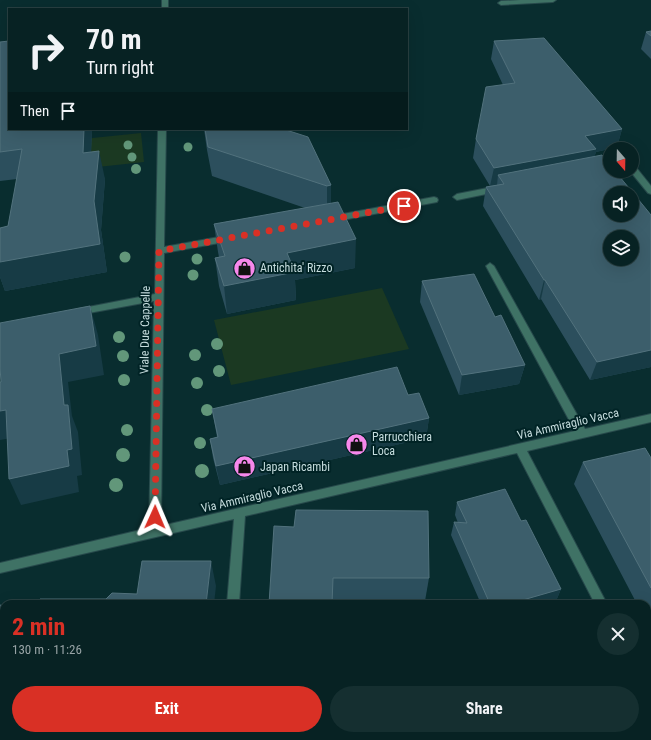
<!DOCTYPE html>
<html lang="en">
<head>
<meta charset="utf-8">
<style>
  body { margin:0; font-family:"Roboto Condensed",sans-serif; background:#152f30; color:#f1f3f6; height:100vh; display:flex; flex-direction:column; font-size:15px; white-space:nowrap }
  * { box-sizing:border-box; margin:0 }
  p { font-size:13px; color:#98a4a6 }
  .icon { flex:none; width:22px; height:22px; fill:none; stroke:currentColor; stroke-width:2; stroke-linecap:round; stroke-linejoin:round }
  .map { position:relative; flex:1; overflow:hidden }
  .panel { position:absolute; left:0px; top:600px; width:651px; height:140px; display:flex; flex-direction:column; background:#072223; border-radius:12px 12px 0 0; box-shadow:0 4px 16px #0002,0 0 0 1px #283f41 }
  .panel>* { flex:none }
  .top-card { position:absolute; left:8px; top:8px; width:400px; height:122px; border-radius:0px; box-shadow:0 4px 16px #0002,0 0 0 1px #283f41; background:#072223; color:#f1f3f6; overflow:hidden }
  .needle { width:26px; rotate:160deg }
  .fabs { position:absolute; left:603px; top:142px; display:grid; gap:8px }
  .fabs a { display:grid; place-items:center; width:36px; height:36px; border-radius:50%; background:#072223; box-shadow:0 4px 16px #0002,0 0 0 1px #283f41; font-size:20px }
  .pin { position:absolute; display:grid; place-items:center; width:34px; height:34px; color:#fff; margin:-17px; border:2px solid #fff; border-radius:50%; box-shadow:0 1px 4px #0007 }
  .me { position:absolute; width:44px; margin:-22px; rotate:1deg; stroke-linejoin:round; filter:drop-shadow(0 0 3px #0008) }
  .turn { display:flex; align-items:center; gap:14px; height:84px; padding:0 12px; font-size:18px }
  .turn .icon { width:52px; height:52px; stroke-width:2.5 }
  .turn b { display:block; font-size:28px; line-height:34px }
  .then { display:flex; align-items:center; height:38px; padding:0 12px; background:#0003; gap:8px; font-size:15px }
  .round { display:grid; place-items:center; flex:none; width:42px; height:42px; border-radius:21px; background:#152f30 }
  .head { display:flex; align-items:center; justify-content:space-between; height:68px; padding:0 12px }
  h1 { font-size:24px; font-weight:700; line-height:30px; color:#d93025 }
  .button { display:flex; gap:8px; margin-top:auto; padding:8px 12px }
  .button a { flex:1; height:46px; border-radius:24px; background:#d93025; color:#fff; font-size:16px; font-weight:700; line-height:46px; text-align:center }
  .button a+a { background:#152f30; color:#f1f3f6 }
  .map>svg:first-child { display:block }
  .green { fill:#1b3922 }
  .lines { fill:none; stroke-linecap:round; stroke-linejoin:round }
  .minor-casing { stroke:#27494b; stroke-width:2 }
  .minor { fill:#3f7265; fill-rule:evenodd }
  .tree { fill:#62977a }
  .wall { fill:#2c4f5d }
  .shaded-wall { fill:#173b45 }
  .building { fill:#3c5e6b; stroke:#52727d; fill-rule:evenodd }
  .route { stroke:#d93025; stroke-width:7; stroke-dasharray:0 12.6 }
  .labels { text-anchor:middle; stroke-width:4; stroke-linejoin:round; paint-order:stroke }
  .poi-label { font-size:12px; fill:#c6ddde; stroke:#002325; text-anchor:start }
  .street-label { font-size:12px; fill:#c6ddde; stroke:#002325 }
</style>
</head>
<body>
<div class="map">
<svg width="651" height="740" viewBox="0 0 651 740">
  <rect width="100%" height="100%" fill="#092d2f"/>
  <g class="green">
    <polygon points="141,133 144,162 42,173 44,143"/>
    <polygon points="382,288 409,349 231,385 214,320"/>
  </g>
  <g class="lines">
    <defs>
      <g id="minor">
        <rect x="162" y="0" width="6" height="9"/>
        <polygon points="520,0 556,0 553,2 501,5 498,3 501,1"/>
        <polygon points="158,129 166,129 164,247 230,235 234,238 230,241 164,253 161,526 575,431 486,266 490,263 494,266 585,429 651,414 651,422 527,451 607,604 595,604 517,453 245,516 239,604 227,604 234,519 0,573 0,563 149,528 154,301 78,315 73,312 78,309 155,294"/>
        <polygon points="632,166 635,166 651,186 651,194 648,193 630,171 632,171"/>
        <polygon points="498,186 501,187 502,189 501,191 457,200 453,197 457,194"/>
        <polygon points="434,197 437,198 438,200 437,202 332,222 328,219 332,216"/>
        <polygon points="647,687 651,689 651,709 647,707"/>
        <polygon points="217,736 231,736 230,740 216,740"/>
      </g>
    </defs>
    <use href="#minor" class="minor-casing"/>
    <use href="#minor" class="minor"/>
  </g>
  <g class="tree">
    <circle cx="128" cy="145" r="4.5"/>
    <circle cx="188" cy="147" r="4.5"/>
    <circle cx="132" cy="157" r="4.5"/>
    <circle cx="136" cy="169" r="5"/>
    <circle cx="125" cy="257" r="5.5"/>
    <circle cx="197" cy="259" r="5.5"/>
    <circle cx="193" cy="275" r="5.5"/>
    <circle cx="119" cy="337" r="6"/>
    <circle cx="217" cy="344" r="6"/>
    <circle cx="195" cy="355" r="6"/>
    <circle cx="123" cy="356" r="6"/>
    <circle cx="219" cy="371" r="6"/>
    <circle cx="124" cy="380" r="6"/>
    <circle cx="197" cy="383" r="6"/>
    <circle cx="207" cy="410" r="6"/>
    <circle cx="127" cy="430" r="6"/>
    <circle cx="200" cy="443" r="6"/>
    <circle cx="123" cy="455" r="7"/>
    <circle cx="202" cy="471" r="7"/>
    <circle cx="116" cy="485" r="7"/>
  </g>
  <g class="wall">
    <polygon points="651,31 651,59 641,49 646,32"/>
    <polygon points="494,41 622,129 617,147 596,152 594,157 651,215 651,367 590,380 541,299 539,300 483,206 486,187 490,186 473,158 476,139 503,85 491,59"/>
    <polygon points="0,42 9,129 92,129 91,152 105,179 101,230 107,272 5,291 0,277 0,228 8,226 17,179 0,181"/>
    <polygon points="204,129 283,129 331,185 331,203 355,268 295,280 296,300 227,314 219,286 215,258 219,257 218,252 214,224 305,208 212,176 207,150"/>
    <polygon points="422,281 495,317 525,365 519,384 459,395 420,302"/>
    <polygon points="408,395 429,418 426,438 220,485 213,458 210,439 217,437 212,409"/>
    <polygon points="651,458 651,630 647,622 647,604 637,604 574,484 583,462"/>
    <polygon points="457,502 521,521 561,589 556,601 545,604 481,604 451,535 454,522 458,523 455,515"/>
    <polygon points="274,526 429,578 425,601 333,601"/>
    <polygon points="0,605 4,606 4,708 3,713 0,713"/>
    <polygon points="518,736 630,736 632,740 520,740"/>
  </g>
  <g class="shaded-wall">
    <polygon points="84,129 92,129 90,181 83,153"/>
    <polygon points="622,129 617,147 596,152 591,168 498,175 497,185 490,186 494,168 585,136"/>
    <polygon points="99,151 105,179 101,230 107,272 5,291 0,277 0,262 94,201"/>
    <polygon points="331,185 331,215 327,215 327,186"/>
    <polygon points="356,239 355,268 295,280 296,300 227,314 224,286 287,253"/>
    <polygon points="544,280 545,280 541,299 539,300"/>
    <polygon points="90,306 98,335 104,375 68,382 72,416 78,432 82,475 77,476 79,492 21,505 9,479 67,450 59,354"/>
    <polygon points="651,350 651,367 590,380 597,362"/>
    <polygon points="525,365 519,384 459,395 462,375"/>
    <polygon points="6,410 18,437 0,440 0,411"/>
    <polygon points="429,418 426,438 220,485 216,466"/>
    <polygon points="211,561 216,586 214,604 206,604"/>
    <polygon points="561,589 556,601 545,604 509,604"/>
    <polygon points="0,679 4,684 4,708 3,713 0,709"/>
    <polygon points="199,736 207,736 206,740 198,740"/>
  </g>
  <g class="building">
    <polygon points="651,31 651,36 646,32"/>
    <polygon points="544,38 622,129 585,136 596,149 494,168 476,139 486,87 515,83 494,41"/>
    <polygon points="9,41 9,129 84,129 83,153 99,151 94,201 100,244 0,262 0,228 8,226 22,149 0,152 0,42"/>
    <polygon points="205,129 283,129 308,137 331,185 327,186 208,147"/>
    <path d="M602,155L610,165V171H615L651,215V350L597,362L545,280H544L486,187L504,184L498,175ZM610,193H632V215H610ZM610,237H632V259H610Z"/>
    <polygon points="338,202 356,239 287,253 295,272 224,286 215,258 225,256 214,224"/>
    <polygon points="474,274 495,317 501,315 525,365 462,375 422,281"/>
    <polygon points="90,306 96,346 59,354 64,405 68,405 72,449 67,450 69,466 9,479 6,410 0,411 0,382 1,382 0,367 0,323"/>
    <polygon points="397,367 408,395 419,393 429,418 216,466 210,439 218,437 212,409"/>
    <polygon points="645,448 651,458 651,588 583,462"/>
    <polygon points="505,489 521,521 526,520 561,589 509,604 490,604 454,522 467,523 457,502"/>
    <polygon points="296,510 428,511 429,578 333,578 332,604 269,604 274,526 294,527"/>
    <polygon points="142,561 211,561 206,604 38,604 40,599 106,599 112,593 137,594"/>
    <polygon points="0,605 4,606 4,669 0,669"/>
    <polygon points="112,736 199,736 198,740 111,740"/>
    <polygon points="289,736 381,736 381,740 300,740 288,739"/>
    <polygon points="531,736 630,736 632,740 533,740"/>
  </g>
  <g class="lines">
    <polyline class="route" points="155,517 159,251 404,206"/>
  </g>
  <defs>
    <symbol id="shop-disc" viewBox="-11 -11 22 22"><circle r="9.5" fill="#f788eb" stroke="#002325"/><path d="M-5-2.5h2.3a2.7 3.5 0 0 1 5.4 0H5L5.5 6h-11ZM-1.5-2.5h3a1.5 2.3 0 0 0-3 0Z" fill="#111"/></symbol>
  </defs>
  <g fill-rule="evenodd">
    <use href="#shop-disc" x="232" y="256" width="25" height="25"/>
    <use href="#shop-disc" x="344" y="432" width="25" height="25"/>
    <use href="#shop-disc" x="232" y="454" width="25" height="25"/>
  </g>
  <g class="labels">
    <g class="poi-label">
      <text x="260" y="272">Antichita' Rizzo</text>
      <text x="372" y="441">Parrucchiera<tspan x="372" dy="14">Loca</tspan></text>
      <text x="260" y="471">Japan Ricambi</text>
    </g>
    <g class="street-label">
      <text transform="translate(145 330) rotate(-89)" y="4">Viale Due Cappelle</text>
      <text transform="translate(568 424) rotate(-13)" y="4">Via Ammiraglio Vacca</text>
      <text transform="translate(252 497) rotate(-13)" y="4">Via Ammiraglio Vacca</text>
    </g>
  </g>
</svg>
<div class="fabs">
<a><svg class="needle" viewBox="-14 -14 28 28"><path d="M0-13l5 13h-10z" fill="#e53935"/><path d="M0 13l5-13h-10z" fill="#98a4a6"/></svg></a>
<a><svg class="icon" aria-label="sound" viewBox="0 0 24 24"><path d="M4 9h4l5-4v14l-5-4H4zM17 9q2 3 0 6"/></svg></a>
<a><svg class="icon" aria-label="layers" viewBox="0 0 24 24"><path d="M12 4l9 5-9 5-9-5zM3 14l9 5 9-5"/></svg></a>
</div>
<div class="pin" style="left:404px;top:206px;background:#d93025"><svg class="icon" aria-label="arrive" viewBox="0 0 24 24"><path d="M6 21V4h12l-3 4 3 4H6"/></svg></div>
<svg class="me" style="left:155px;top:517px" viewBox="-20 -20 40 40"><path d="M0-17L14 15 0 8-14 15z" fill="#d93025" stroke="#fff" stroke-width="4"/></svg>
<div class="top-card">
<div class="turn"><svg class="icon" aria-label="right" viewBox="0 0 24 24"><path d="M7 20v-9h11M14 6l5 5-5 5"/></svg><div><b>70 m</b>Turn right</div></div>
<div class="then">Then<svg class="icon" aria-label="arrive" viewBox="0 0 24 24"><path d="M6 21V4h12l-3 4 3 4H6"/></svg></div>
</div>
<section class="panel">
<div class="head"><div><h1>2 min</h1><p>130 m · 11:26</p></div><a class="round"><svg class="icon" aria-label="close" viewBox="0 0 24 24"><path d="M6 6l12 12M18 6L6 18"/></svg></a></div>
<div class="button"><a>Exit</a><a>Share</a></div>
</section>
</div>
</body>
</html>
